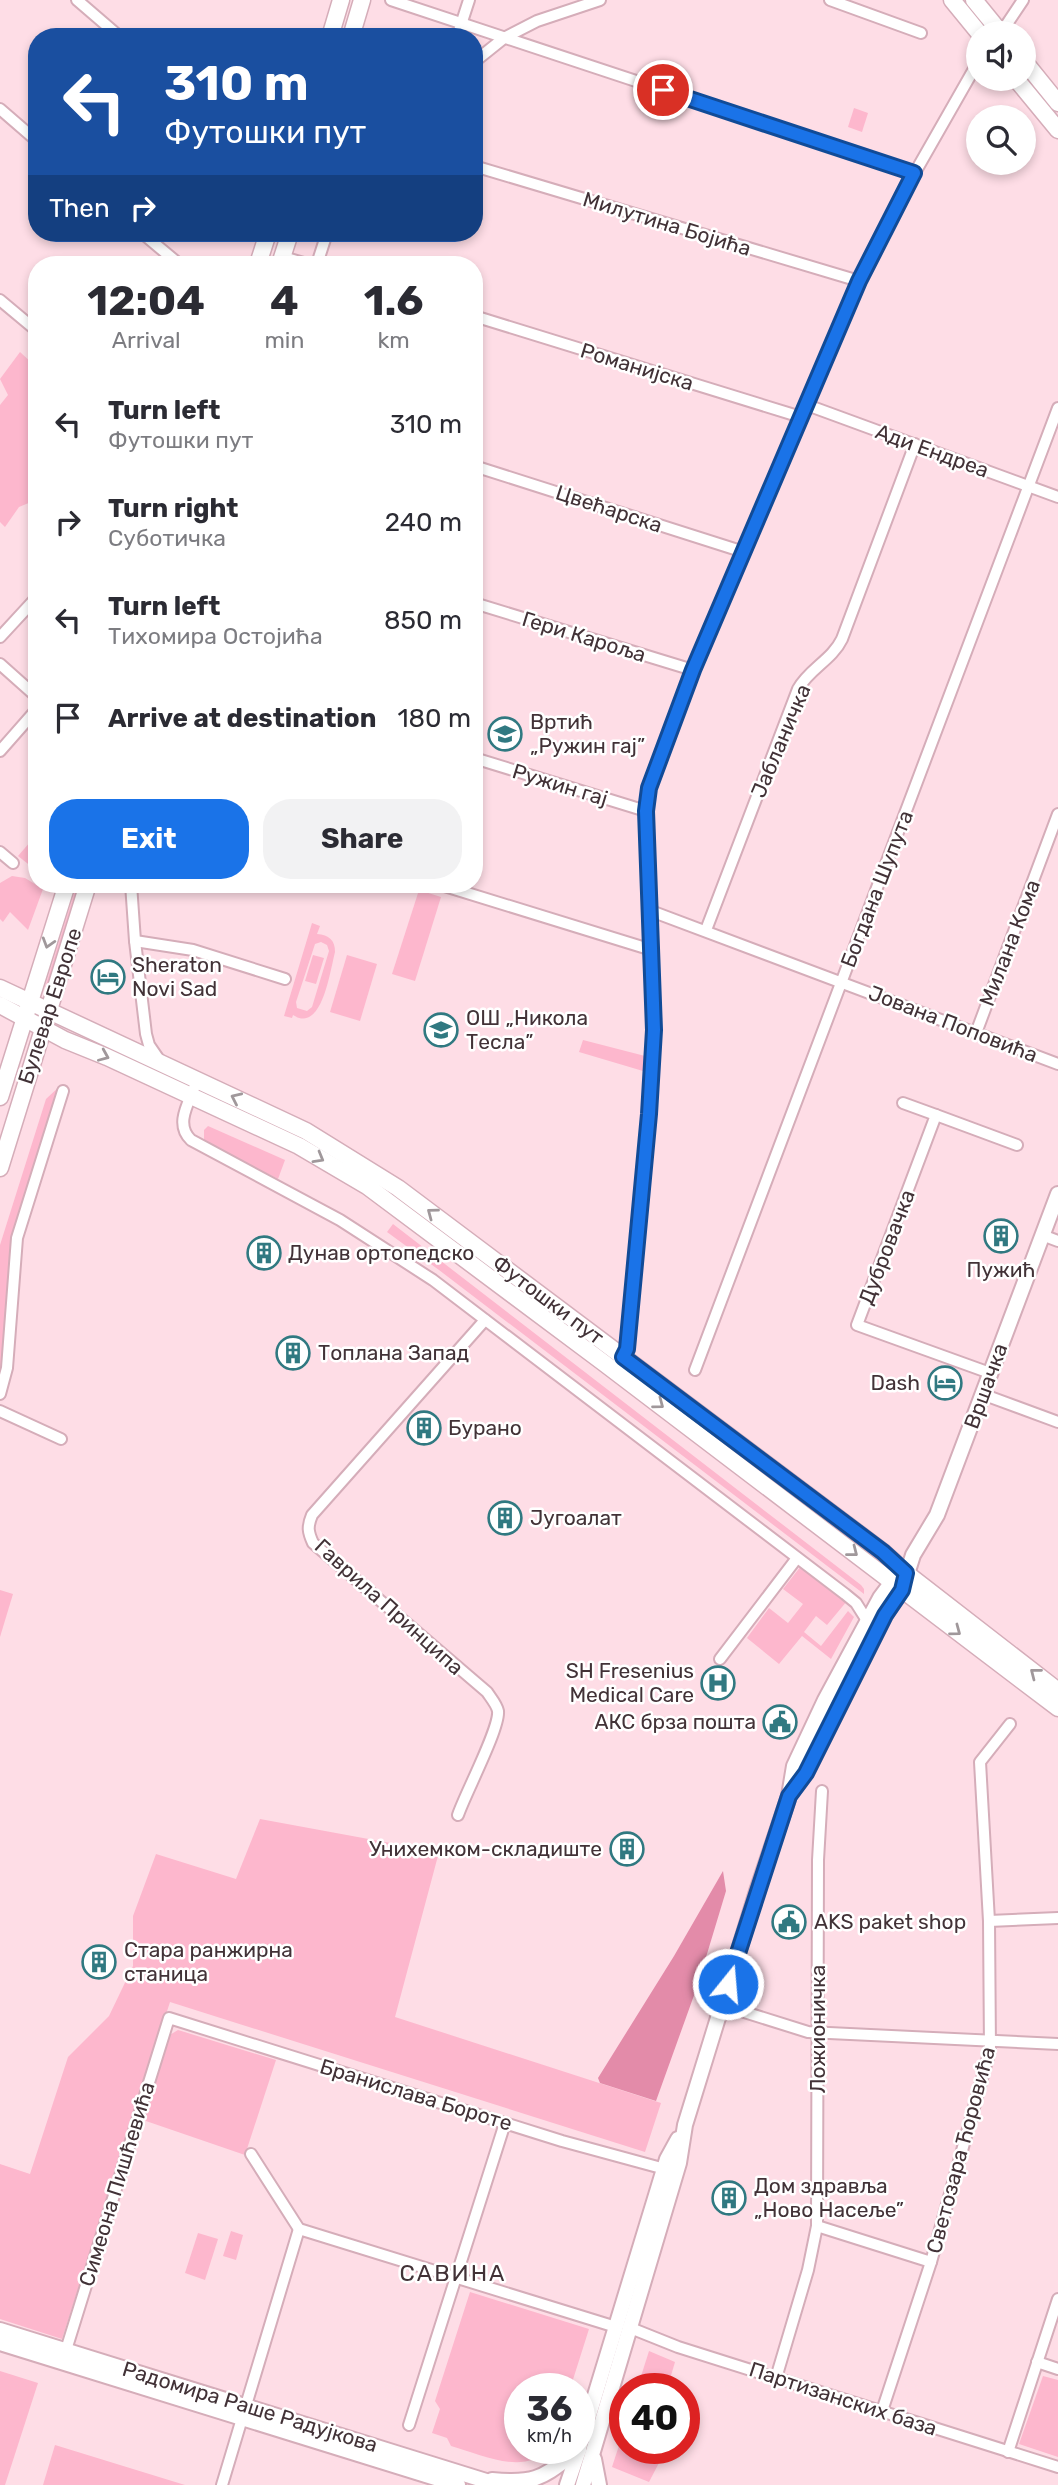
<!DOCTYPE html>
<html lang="en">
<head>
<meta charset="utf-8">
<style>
  body { margin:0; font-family:Rubik,sans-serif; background:#f2f2f3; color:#2b2b33; height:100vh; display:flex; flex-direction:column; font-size:26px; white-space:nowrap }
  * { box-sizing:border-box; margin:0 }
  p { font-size:23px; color:#7c7c81 }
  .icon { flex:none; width:38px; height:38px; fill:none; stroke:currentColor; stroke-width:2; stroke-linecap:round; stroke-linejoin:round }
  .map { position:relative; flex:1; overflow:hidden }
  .drawer { position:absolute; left:28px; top:256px; width:455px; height:637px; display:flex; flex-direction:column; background:#fff; border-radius:28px; box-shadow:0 4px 10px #0003 }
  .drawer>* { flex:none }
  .banner { position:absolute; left:28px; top:28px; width:455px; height:214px; border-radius:28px; box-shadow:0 4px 10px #0003; background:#1a4fa0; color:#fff; overflow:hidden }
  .controls { position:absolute; left:966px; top:21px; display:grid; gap:14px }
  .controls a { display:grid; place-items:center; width:70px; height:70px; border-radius:50%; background:#fff; box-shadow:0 4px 10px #0003; font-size:35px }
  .speed { position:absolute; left:504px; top:2373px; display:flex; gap:14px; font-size:35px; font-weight:700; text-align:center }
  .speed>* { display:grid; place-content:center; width:91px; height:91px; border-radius:50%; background:#fff; box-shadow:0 4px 10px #0003; line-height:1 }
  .speed small { font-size:18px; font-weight:400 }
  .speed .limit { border:10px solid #d22; background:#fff; color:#111 }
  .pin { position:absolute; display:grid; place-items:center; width:60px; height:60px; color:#fff; margin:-30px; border:4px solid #fff; border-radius:50%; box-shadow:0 2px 7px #0007 }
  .me { position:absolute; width:77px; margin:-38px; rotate:17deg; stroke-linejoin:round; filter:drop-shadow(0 0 5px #0008) }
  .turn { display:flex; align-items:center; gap:24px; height:147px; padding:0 21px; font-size:32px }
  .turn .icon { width:91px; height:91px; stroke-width:2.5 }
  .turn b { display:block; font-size:49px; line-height:60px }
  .then { display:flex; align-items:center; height:66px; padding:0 21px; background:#0003; gap:14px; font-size:26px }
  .eta { display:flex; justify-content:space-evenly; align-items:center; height:119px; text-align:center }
  .eta b { font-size:42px; font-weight:700; line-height:49px }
  .action { display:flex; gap:14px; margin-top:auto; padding:14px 21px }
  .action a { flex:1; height:80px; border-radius:28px; background:#1a73e8; color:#fff; font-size:28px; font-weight:700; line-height:80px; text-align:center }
  .action a+a { background:#f2f2f3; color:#2b2b33 }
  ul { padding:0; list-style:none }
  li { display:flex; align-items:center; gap:21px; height:98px; padding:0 21px }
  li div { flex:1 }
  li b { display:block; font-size:26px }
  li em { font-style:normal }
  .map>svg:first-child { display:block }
  .green { fill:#fdb7cd; fill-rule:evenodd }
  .forest { fill:#e38ba9 }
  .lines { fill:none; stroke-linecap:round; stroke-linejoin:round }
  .minor-casing { stroke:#d5adb9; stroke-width:14 }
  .tertiary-casing { stroke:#d5adb9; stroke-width:18 }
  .secondary-casing { stroke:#d5adb9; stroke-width:19 }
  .minor { stroke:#fff; stroke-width:10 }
  .tertiary { stroke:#fff; stroke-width:14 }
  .secondary { stroke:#fff; stroke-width:16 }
  .oneway { stroke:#a0989b }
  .route-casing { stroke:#114b97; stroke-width:18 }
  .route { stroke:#1a73e8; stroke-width:12 }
  .labels { text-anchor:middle; stroke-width:5; stroke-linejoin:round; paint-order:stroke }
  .street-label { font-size:21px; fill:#423237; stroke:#fff }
  .poi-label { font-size:21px; fill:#423237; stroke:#fff; text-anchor:start }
  .neighbourhood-label { font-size:23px; letter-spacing:2px; fill:#423237; stroke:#fff }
</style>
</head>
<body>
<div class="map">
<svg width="1058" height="2485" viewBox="0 0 1058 2485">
  <rect width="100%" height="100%" fill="#fedde6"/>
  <g class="green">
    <polygon points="854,108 868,113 862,132 848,127"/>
    <polygon points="20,352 34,365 37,362 37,393 30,419 37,425 37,506 31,502 19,507 5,527 0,522 0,405 8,395 0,379"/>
    <polygon points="37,834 37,871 18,856"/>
    <polygon points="12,876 25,878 43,889 28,930 10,912 3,922 0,919 0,883"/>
    <polygon points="77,884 80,884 48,988 45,987"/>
    <polygon points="419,890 441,897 415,981 392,974"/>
    <path d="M312,923L320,926L317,934C329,935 335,940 335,952C330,971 322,1034 293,1015L292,1018L284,1016ZM321,942L327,945L329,951L312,1007L307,1011L297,1008L296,1002L315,944Z"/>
    <polygon points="313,955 324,958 316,984 305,981"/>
    <polygon points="347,955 377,964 360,1021 330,1012"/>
    <polygon points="583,1040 645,1056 643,1071 579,1052"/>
    <polygon points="60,1086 12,1236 0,1376 0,1245 46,1099"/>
    <polygon points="208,1126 285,1160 278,1179 204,1143 204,1130"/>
    <polygon points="393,1224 861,1585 864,1589 864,1594 439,1270 387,1232"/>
    <polygon points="801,1566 847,1601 827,1625 816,1616 804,1632 821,1646 848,1611 854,1617 831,1659 802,1636 779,1664 747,1638 769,1608 788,1623 803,1604 783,1589"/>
    <polygon points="0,1590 13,1594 0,1637"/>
    <polygon points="260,1819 439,1852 395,2017 661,2103 645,2152 170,2002 62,2339 0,2319 0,2164 30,2174 68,2057 109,2016 133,1966 133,1916 156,1854 236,1879"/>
    <polygon points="178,2030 276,2060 245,2155 143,2120 168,2036"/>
    <polygon points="231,2231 243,2235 236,2260 223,2256"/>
    <polygon points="198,2233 218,2239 205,2280 185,2273"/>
    <path d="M470,2292L589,2329L570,2389H520V2448H549C525,2477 480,2454 451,2446L447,2438L432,2433L440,2409L435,2401Z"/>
    <polygon points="649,2351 675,2362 667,2389 637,2389"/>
    <polygon points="0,2371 38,2383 5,2485 0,2485"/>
    <polygon points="1043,2376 1058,2380 1058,2457 1019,2444"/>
    <polygon points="625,2427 625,2448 653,2448 661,2459 649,2482 612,2467"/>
    <polygon points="55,2445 185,2485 43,2485"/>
  </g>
  <polygon class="forest" points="723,1871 726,1891 697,1987 656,2101 600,2083 598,2078 674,1956"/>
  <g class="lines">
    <defs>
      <g id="minor">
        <polyline points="77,0 120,37"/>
        <polyline points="391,0 914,173"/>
        <polyline points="830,0 921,33"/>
        <polyline points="1001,33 1023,0"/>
        <polyline points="457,37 469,0"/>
        <polyline points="474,62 504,38 537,21 600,0"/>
        <polyline points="0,109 37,141"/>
        <polyline points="474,166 859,281"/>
        <polyline points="142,233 179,264"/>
        <polyline points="283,257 307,264"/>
        <polyline points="317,264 327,233"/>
        <polyline points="0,300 37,331"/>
        <polyline points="474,316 801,417"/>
        <polyline points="807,405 1058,497"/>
        <polyline points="474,466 744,552"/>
        <polyline points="474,603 693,670"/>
        <polyline points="0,637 37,597"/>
        <polyline points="0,664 37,697"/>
        <polyline points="0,751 37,709"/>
        <polyline points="474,758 646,811"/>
        <polyline points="0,852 13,863"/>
        <polyline points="131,884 135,941 146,1034 149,1045 160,1061"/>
        <polyline points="438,884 652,950"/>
        <polyline points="651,911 1058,1064"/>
        <path d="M706,930L798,689C809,669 832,660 842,639L915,444"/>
        <polyline points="135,941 193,950 285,979"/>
        <polyline points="976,1033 1058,814"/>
        <path d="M197,1080C191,1100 173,1123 191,1140L340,1220L433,1280L845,1594L856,1603L868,1622"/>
        <polyline points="903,1103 936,1115"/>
        <polyline points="1042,1235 1058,1241"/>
        <polyline points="619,1362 627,1349 649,1114 654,1030 646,811 648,788 693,670 859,281 909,183 978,62"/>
        <polyline points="695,1370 1058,408"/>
        <polyline points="990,1373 857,1325 936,1115 1017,1145"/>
        <polyline points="0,1394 7,1368 17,1238 63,1091"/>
        <polyline points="982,1394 1058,1422"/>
        <polyline points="0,1411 61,1439"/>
        <polyline points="720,1659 797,1558"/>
        <path d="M458,1815C465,1794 500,1728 498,1711C497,1705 491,1698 487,1692L313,1543C308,1532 307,1527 312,1515L485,1320"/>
        <polyline points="989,1921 1058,1918"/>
        <polyline points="722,2005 808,2032 1058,2044"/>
        <polyline points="251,2154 299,2229"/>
        <polyline points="817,2226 931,2262"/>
        <polyline points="628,2327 678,2347 1058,2467"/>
        <polyline points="66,2350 169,2018 562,2141 665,2169"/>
        <polyline points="1037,2362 1058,2369"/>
        <polyline points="776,2378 808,2270 817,2226 818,1860 822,1791"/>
        <polyline points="882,2411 931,2262 990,2050 989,1921 980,1762 1010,1724"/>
        <polyline points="409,2425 505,2123"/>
        <polyline points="1008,2452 1058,2299"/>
        <polyline points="222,2485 299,2229 616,2327"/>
      </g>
      <g id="tertiary">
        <polyline points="790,1794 806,1773 885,1615 902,1590 913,1555 937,1515 1058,1194"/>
        <polyline points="0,2330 499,2485"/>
        <polyline points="0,2343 458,2485"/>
        <polyline points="579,2448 667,2159 678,2139"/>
        <polyline points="594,2459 599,2485"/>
        <path d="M492,2480C539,2484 542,2477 579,2450"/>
        <polyline points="567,2485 579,2450"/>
        <polyline points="583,2485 679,2163 685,2125 758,1888 789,1796 794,1766 825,1700 880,1598 892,1582 901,1576"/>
      </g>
      <g id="secondary">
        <polyline points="952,0 979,33"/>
        <polyline points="974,0 1001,33"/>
        <polyline points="330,37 341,0"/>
        <polyline points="351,37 362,0"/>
        <polyline points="1024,61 1058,103"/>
        <polyline points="1016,79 1058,130"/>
        <polyline points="258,264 268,233"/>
        <polyline points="280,264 290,233"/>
        <polyline points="0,988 306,1131 398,1188 883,1552 906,1573 1058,1691"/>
        <polyline points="0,1005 65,1040 107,1057 299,1146 367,1186 604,1363 1058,1708"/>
        <polyline points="0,1097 67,884"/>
        <polyline points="0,1168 88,884"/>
      </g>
    </defs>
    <use href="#minor" class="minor-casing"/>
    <use href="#tertiary" class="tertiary-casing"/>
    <use href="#secondary" class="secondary-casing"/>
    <use href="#minor" class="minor"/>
    <use href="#tertiary" class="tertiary"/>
    <use href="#secondary" class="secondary"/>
  </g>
  <defs><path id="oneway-chevron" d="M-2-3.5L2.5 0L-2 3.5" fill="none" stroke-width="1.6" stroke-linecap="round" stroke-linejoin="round" transform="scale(1.75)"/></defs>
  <g class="oneway">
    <use href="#oneway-chevron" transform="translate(48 943) rotate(107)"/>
    <use href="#oneway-chevron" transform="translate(104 1056) rotate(23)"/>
    <use href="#oneway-chevron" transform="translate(236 1098) rotate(-155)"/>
    <use href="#oneway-chevron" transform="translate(319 1158) rotate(30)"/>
    <use href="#oneway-chevron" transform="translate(432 1213) rotate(-143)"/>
    <use href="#oneway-chevron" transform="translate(659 1404) rotate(37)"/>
    <use href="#oneway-chevron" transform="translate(853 1552) rotate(38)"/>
    <use href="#oneway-chevron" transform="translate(956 1631) rotate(37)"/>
    <use href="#oneway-chevron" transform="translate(1035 1673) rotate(-142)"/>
  </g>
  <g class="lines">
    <defs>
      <polyline id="route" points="663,90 914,173 859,281 693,670 649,788 646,811 654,1030 649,1114 627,1349 623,1357 883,1552 906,1573 902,1590 885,1615 806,1773 789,1796 728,1984"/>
    </defs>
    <use href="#route" class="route-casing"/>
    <use href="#route" class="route"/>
  </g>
  <defs>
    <symbol id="school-ring" viewBox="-11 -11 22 22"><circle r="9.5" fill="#fff" stroke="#307981" stroke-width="1.5"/><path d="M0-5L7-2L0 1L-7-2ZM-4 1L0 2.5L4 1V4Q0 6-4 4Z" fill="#307981"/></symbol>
    <symbol id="hotel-ring" viewBox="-11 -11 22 22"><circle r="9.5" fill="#fff" stroke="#307981" stroke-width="1.5"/><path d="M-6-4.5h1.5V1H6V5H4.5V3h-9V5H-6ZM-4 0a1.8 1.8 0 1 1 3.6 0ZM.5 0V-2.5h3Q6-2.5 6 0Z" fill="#307981"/></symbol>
    <symbol id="building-ring" viewBox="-11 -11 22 22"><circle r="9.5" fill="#fff" stroke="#307981" stroke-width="1.5"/><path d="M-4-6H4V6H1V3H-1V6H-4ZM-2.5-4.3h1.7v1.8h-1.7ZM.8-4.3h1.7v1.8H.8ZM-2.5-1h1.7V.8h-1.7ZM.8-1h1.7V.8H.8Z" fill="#307981"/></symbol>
    <symbol id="hospital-ring" viewBox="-11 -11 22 22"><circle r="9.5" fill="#fff" stroke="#307981" stroke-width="1.5"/><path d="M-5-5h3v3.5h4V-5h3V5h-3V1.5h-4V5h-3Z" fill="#307981"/></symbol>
    <symbol id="civic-ring" viewBox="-11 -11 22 22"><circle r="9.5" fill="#fff" stroke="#307981" stroke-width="1.5"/><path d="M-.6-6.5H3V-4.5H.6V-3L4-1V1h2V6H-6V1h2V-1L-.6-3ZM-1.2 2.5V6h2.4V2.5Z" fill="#307981"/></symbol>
  </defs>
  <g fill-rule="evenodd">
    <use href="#school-ring" x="486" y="715" width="38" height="38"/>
    <use href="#hotel-ring" x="89" y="958" width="38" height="38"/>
    <use href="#school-ring" x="422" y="1011" width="38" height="38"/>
    <use href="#building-ring" x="982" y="1217" width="38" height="38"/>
    <use href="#building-ring" x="245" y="1234" width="38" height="38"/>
    <use href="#building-ring" x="274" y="1334" width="38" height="38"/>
    <use href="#hotel-ring" x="926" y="1364" width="38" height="38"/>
    <use href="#building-ring" x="405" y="1409" width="38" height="38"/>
    <use href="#building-ring" x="486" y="1499" width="38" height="38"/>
    <use href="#hospital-ring" x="699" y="1664" width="38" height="38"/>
    <use href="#civic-ring" x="761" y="1703" width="38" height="38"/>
    <use href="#building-ring" x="608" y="1830" width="38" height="38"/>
    <use href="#civic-ring" x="770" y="1903" width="38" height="38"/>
    <use href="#building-ring" x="80" y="1943" width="38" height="38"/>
    <use href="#building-ring" x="710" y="2179" width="38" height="38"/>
  </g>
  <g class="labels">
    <g class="street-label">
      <text transform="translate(667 224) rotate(17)" y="7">Милутина Бојића</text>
      <text transform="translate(637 367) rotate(17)" y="7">Романијска</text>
      <text transform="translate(932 451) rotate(20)" y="7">Ади Ендреа</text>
      <text transform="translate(609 509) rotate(18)" y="7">Цвећарска</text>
      <text transform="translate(584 637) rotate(17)" y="7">Гери Кароља</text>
      <text transform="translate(781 741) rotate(-67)" y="7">Јабланичка</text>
      <text transform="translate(560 785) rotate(17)" y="7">Ружин гај</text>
      <text transform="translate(877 889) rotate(-69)" y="7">Богдана Шупута</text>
      <text transform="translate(1010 943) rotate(-69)" y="7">Милана Кома</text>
      <text transform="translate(50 1006) rotate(-72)" y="7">Булевар Европе</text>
      <text transform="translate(953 1024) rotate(21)" y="7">Јована Поповића</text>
      <text transform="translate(887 1247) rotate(-69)" y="7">Дубровачка</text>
      <text transform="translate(548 1300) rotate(37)" y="7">Футошки пут</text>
      <text transform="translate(986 1386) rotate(-70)" y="7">Вршачка</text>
      <text transform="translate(389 1607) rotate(42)" y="7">Гаврила Принципа</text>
      <text transform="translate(818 2029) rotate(-90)" y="7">Ложионичка</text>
      <text transform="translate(416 2095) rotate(17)" y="7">Бранислава Бороте</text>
      <text transform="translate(961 2150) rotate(-75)" y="7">Светозара Ћоровића</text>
      <text transform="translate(117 2184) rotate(-73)" y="7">Симеона Пишћевића</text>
      <text transform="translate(843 2399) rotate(18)" y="7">Партизанских база</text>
      <text transform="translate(250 2407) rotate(17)" y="7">Радомира Раше Радујкова</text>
    </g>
    <g class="poi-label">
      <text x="530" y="729">Вртић<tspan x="530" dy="24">„Ружин гај”</tspan></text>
      <text x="132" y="972">Sheraton<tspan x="132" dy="24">Novi Sad</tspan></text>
      <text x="466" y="1025">ОШ „Никола<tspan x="466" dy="24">Тесла”</tspan></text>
      <text x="288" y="1260">Дунав ортопедско</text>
      <text x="1001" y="1277" text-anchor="middle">Пужић</text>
      <text x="318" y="1360">Топлана Запад</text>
      <text x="920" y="1390" text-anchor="end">Dash</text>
      <text x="448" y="1435">Бурано</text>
      <text x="530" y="1525">Југоалат</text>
      <text x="694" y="1678" text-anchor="end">SH Fresenius<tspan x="694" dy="24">Medical Care</tspan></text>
      <text x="756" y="1729" text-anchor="end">АКС брза пошта</text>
      <text x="602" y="1856" text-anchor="end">Унихемком-складиште</text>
      <text x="814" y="1929">AKS paket shop</text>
      <text x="124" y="1957">Стара ранжирна<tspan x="124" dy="24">станица</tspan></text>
      <text x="754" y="2193">Дом здравља<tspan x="754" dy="24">„Ново Насеље”</tspan></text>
    </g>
    <g class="neighbourhood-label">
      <text x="453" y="2281">САВИНА</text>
    </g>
  </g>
</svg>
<div class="controls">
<a><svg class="icon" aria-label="sound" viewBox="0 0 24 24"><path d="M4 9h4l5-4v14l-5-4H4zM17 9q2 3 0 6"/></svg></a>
<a><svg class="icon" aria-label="search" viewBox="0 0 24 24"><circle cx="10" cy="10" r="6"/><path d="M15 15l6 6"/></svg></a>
</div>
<div class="speed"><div>36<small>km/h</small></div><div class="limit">40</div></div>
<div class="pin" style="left:663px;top:90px;background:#d93025"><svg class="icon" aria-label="arrive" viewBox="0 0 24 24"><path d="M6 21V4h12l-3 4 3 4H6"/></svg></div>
<svg class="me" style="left:728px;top:1984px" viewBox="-20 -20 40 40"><circle r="17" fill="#1a73e8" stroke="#fff" stroke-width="3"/><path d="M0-11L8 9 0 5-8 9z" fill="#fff"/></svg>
<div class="banner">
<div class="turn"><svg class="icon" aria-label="left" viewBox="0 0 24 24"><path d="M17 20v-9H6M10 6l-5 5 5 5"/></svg><div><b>310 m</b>Футошки пут</div></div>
<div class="then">Then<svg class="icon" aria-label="right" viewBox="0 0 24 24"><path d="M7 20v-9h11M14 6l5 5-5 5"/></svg></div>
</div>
<section class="drawer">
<div class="eta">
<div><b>12:04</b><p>Arrival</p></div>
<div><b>4</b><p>min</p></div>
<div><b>1.6</b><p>km</p></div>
</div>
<ul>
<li><svg class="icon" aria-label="left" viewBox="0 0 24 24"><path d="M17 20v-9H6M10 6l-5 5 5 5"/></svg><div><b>Turn left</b><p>Футошки пут</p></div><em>310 m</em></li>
<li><svg class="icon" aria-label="right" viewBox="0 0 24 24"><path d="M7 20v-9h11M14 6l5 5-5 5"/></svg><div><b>Turn right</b><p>Суботичка</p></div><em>240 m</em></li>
<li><svg class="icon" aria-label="left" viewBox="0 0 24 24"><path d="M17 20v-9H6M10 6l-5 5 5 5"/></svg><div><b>Turn left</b><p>Тихомира Остојића</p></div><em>850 m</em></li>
<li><svg class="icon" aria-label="arrive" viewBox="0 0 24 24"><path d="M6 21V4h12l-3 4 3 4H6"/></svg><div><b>Arrive at destination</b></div><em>180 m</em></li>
</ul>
<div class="action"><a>Exit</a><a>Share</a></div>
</section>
</div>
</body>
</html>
